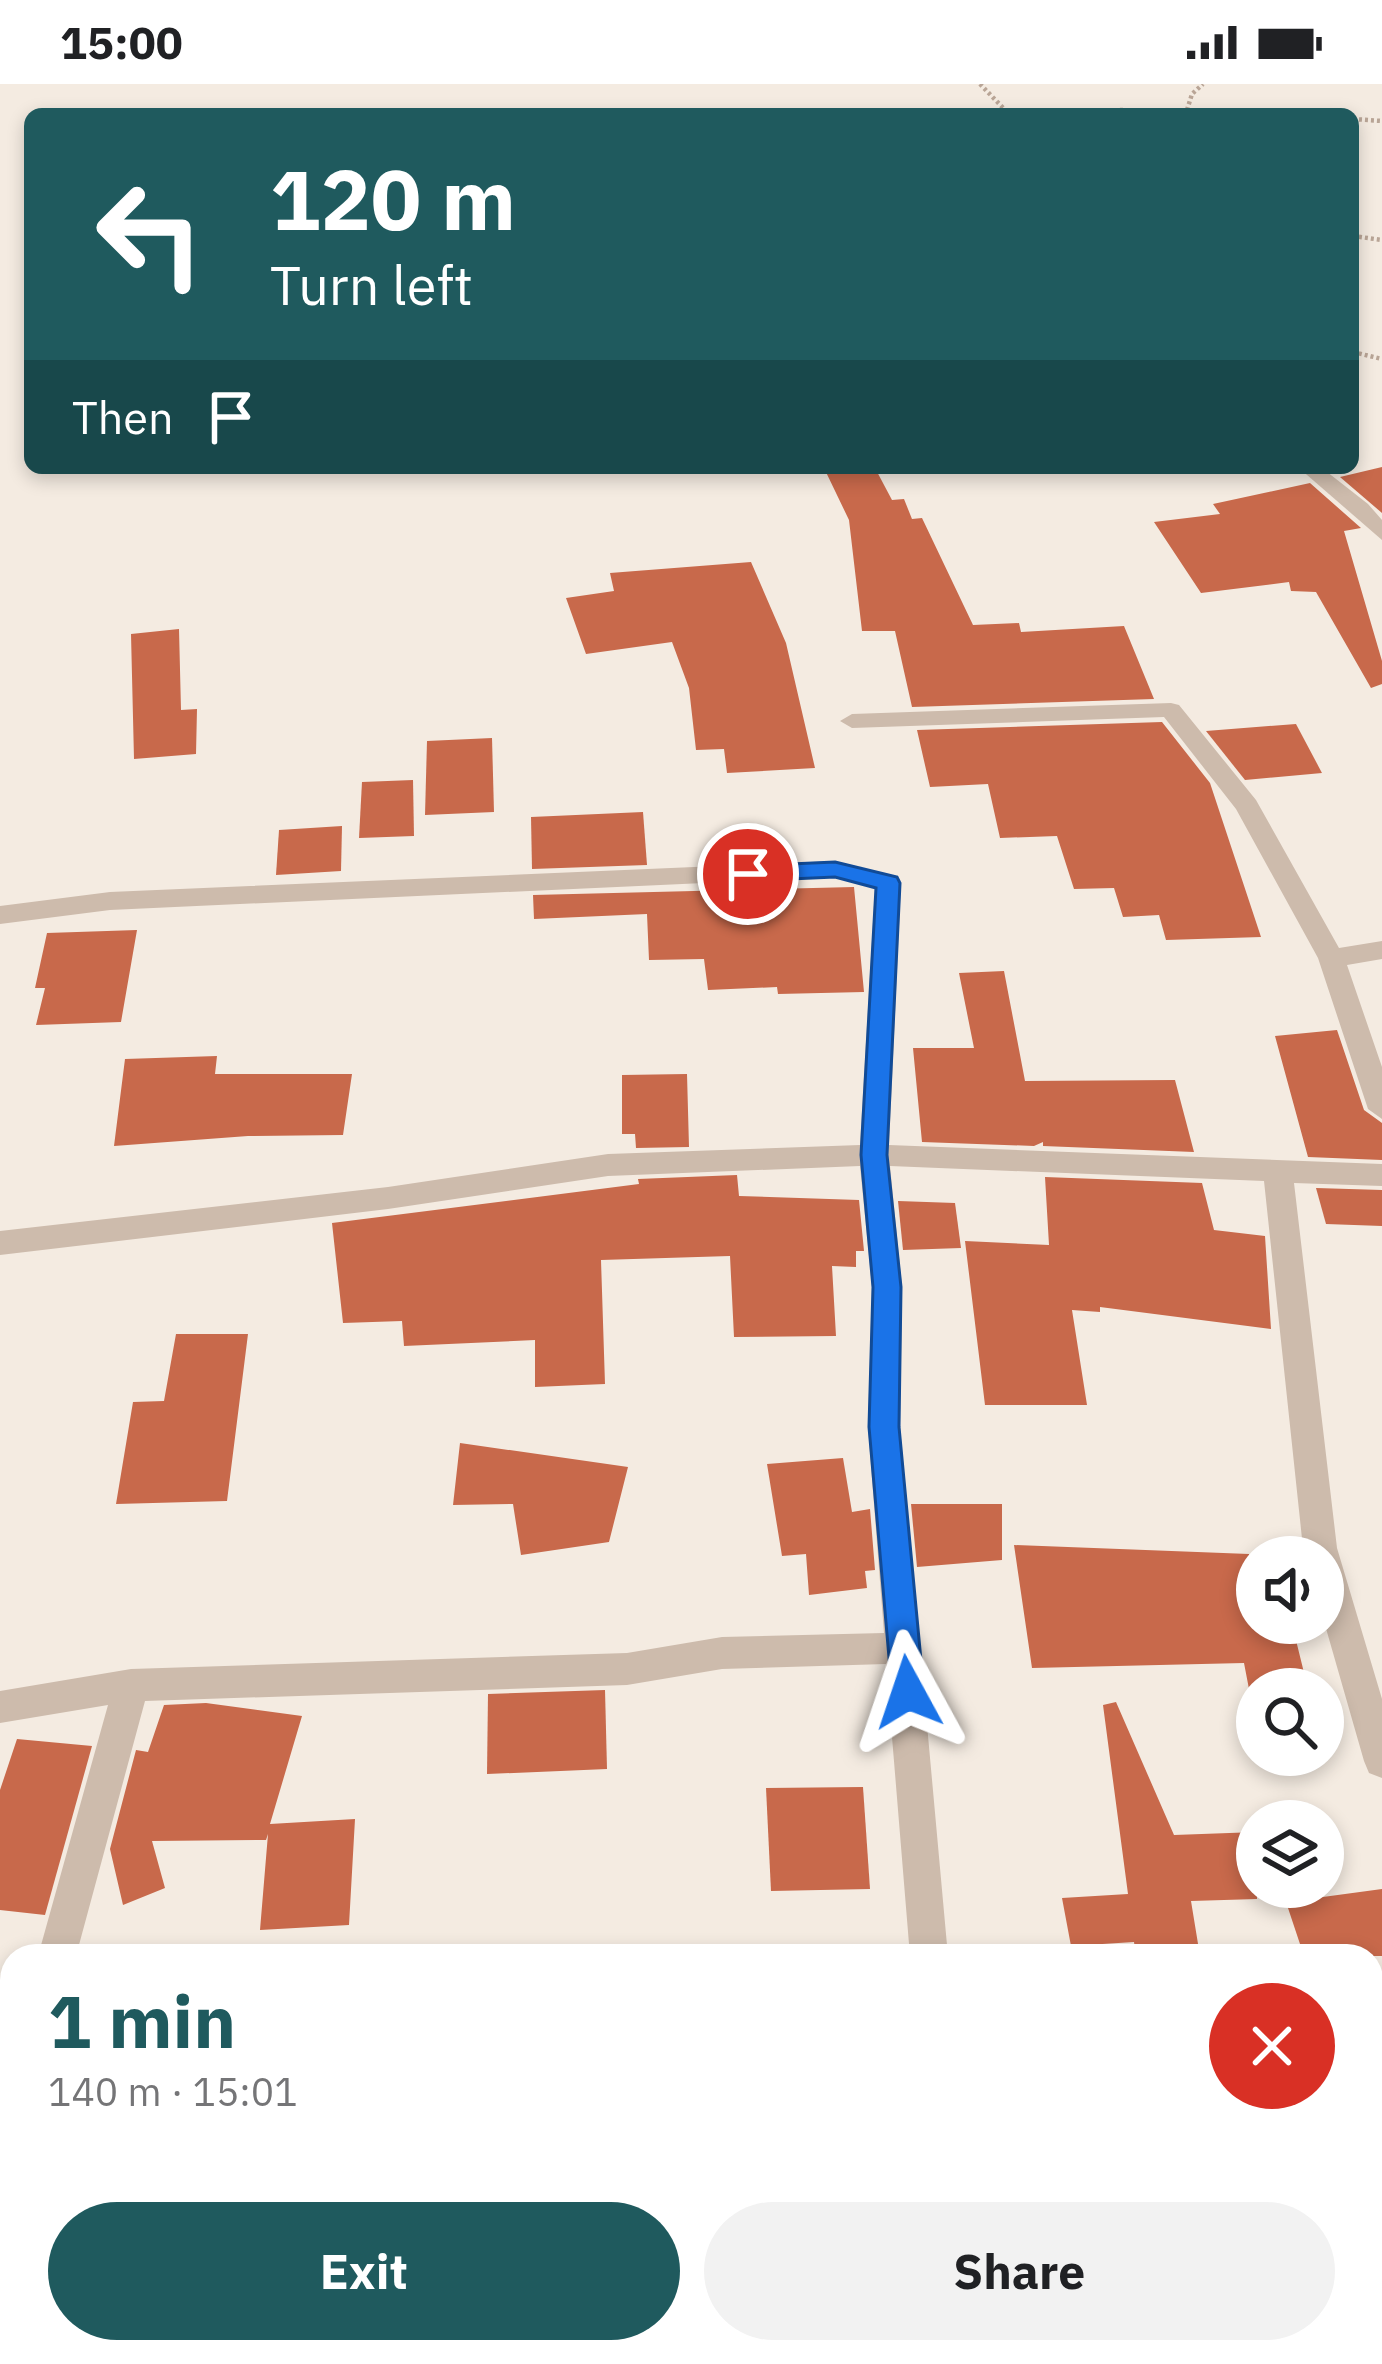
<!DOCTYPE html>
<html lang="en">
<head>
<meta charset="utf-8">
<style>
  body { margin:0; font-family:"IBM Plex Sans",sans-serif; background:#f2f2f2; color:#202124; height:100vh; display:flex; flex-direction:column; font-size:45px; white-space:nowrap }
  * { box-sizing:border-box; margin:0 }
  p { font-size:39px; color:#757577 }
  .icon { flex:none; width:66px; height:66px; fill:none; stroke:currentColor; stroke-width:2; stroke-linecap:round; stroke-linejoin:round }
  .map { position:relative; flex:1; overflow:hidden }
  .drawer { position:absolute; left:0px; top:1860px; width:1383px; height:420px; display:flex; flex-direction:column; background:#fff; border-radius:36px 36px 0 0; box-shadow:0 6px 18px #0003 }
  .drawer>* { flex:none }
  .guide { position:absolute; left:24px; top:24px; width:1335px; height:366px; border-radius:18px; box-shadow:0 6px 18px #0003; background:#1f5a5e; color:#fff; overflow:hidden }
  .controls { position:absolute; left:1236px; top:1452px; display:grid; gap:24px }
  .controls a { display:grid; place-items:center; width:108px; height:108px; border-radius:50%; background:#fff; box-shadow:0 6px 18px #0003; font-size:60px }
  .pin { position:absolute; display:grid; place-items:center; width:102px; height:102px; color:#fff; margin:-51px; border:6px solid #fff; border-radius:50%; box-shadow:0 3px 12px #0007 }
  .me { position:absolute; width:132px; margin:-66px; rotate:355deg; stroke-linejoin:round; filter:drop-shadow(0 0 9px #0008) }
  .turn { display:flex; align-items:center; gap:42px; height:252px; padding:0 48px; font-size:54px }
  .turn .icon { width:156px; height:156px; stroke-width:2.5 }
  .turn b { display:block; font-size:84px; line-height:102px }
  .then { display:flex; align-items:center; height:114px; padding:0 48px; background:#0003; gap:24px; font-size:45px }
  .round { display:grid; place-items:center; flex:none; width:126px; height:126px; border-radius:63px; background:#f2f2f2 }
  .summary { display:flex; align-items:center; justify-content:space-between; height:204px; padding:0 48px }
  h1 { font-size:72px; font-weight:700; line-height:90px; color:#1f5a5e }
  .button { display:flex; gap:24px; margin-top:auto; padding:24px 48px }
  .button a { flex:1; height:138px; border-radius:72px; background:#1f5a5e; color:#fff; font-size:48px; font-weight:700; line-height:138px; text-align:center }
  .button a+a { background:#f2f2f2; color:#202124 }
  .status { display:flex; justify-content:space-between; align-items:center; height:84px; padding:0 60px; background:#fff; direction:ltr }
  .status svg { height:33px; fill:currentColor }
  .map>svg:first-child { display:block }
  .building { fill:#c8694b }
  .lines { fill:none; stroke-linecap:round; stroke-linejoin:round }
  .path { stroke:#b9a596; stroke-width:4.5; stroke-dasharray:3 3; stroke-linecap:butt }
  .street { fill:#cdbbac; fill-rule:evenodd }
  .route { fill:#1a73e8; stroke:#114b97; stroke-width:3 }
</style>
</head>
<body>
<div class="status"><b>15:00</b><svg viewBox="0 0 49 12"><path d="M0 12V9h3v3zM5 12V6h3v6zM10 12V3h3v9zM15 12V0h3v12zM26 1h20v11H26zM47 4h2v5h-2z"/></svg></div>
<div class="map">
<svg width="1382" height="2280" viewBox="0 0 1382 2280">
  <rect width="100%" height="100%" fill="#f4ebe1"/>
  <g class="building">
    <polygon points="1382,383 1382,429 1340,393"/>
    <polygon points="824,384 875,384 892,416 904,415 912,435 922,434 973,541 1019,539 1021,548 1124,542 1154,615 912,623 895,547 862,547 849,436"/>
    <polygon points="1310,399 1361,444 1344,447 1382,577 1382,600 1371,604 1316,508 1291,507 1289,498 1201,509 1154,438 1220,430 1213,420"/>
    <polygon points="751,478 786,559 815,684 727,689 724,665 696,666 689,604 672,558 586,570 566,514 614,507 610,489"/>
    <polygon points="179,545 181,626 197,625 196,670 134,675 131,550"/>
    <polygon points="1162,638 1210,699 1261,853 1166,856 1159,831 1123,833 1114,804 1074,805 1057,752 1000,754 988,700 930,703 917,646"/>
    <polygon points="1296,640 1322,689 1245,696 1206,647"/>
    <polygon points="492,654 494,728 425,731 427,657"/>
    <polygon points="413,696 414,752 359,754 362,698"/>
    <polygon points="643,728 647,781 532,785 531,733"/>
    <polygon points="342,742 341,787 276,791 279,746"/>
    <polygon points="854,803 864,908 778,910 777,903 708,906 704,875 649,876 647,830 534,835 533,811"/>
    <polygon points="137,846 121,938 36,941 45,904 35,904 47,849"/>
    <polygon points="1004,887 1025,997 1175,996 1194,1068 1043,1062 1043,1058 1034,1062 922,1058 913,964 974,964 959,889"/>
    <polygon points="1337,946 1364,1026 1382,1039 1382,1076 1308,1073 1275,952"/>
    <polygon points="217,972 215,990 352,990 343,1051 248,1052 114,1062 125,975"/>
    <polygon points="687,990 689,1063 636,1064 635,1050 622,1050 622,991"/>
    <polygon points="737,1091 739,1112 859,1116 864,1167 856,1167 856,1183 832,1182 836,1252 734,1253 730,1172 601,1176 605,1300 535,1303 535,1256 404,1262 402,1237 343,1239 332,1139 639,1100 638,1095"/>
    <polygon points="1045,1093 1202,1099 1214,1146 1265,1152 1271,1245 1100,1223 1100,1228 1072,1226 1087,1321 985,1321 965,1157 1049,1161"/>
    <polygon points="1316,1104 1382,1106 1382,1142 1326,1140"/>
    <polygon points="898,1117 955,1119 961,1164 903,1166"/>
    <polygon points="176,1250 248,1250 227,1417 116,1420 133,1318 164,1317"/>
    <polygon points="460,1359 628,1383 609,1458 521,1471 513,1420 453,1421"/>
    <polygon points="843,1374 852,1428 870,1425 875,1486 865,1487 867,1504 809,1511 806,1470 782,1472 767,1380"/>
    <polygon points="911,1420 1002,1420 1002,1476 917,1483"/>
    <polygon points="1014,1461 1249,1470 1257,1502 1257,1539 1266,1539 1267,1545 1293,1544 1308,1605 1249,1605 1244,1579 1032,1584"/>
    <polygon points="605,1606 607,1685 487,1690 488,1610"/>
    <polygon points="1116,1618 1174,1751 1257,1748 1257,1815 1191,1817 1200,1872 1136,1872 1134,1858 1071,1862 1062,1814 1128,1810 1103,1621"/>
    <polygon points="206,1619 302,1632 270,1740 355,1735 349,1841 260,1846 268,1750 266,1756 152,1757 165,1804 123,1821 110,1765 136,1666 148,1668 164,1621"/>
    <polygon points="17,1655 92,1662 45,1831 0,1826 0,1706"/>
    <polygon points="863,1703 870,1805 771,1807 766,1704"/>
    <polygon points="1382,1805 1382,1872 1304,1872 1286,1818"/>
  </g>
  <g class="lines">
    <g class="path">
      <polyline points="980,0 1009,30"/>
      <polyline points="1187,26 1192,10 1203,0"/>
      <polyline points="1012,30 1121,26 1271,30"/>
      <polyline points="1353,35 1382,37"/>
      <polyline points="1353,152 1382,156"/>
      <polyline points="1353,268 1382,275"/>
    </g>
    <g class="street">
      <polygon points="1299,384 1322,384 1368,420 1382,436 1382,456"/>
      <polygon points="1171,619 1179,621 1256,716 1339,864 1382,857 1382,875 1347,881 1382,983 1382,1035 1368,1025 1318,874 1236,725 1164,633 852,644 840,637 852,630"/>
      <polygon points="835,777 897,793 901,799 889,1061 1382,1080 1382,1102 1294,1099 1337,1464 1382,1615 1382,1694 1369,1689 1364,1677 1323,1534 1323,1473 1306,1473 1303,1464 1264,1097 890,1082 902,1203 900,1343 948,1872 910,1872 886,1580 722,1585 627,1601 145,1617 76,1872 38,1872 108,1621 0,1639 0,1607 131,1585 627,1569 722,1553 884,1549 868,1343 872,1203 860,1082 608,1092 388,1125 0,1171 0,1147 388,1103 608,1070 860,1061 875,804 835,793 110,826 0,840 0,822 110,808"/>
      <polygon points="12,2016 12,2096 0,2101 0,2021"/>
      <polygon points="947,2268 991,2268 993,2280 949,2280"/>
    </g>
  </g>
  <polygon class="route" points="835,778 897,793 900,799 887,1071 901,1203 899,1343 924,1608 920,1618 908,1623 897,1618 892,1608 869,1343 873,1203 861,1071 876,804 835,793 748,797 736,790 748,782"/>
</svg>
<div class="controls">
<a><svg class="icon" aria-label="sound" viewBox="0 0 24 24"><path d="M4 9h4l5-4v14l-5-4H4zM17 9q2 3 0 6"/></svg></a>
<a><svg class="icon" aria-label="search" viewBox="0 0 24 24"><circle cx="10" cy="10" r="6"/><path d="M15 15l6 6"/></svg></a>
<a><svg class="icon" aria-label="layers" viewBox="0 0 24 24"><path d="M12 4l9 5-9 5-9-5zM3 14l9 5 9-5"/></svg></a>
</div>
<div class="pin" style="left:748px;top:790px;background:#d93025"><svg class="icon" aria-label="arrive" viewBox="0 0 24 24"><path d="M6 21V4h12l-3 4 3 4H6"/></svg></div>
<svg class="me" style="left:908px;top:1608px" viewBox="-20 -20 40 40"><path d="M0-17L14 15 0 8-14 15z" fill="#1a73e8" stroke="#fff" stroke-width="4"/></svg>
<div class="guide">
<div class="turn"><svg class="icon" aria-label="left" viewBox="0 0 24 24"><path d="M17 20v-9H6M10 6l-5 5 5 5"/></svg><div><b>120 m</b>Turn left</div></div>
<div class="then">Then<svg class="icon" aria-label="arrive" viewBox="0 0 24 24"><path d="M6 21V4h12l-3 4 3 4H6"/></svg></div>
</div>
<section class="drawer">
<div class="summary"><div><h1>1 min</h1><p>140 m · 15:01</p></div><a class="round" style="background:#d93025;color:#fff"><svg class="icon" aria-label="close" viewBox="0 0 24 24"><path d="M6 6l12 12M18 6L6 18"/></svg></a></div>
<div class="button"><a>Exit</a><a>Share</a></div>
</section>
</div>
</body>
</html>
